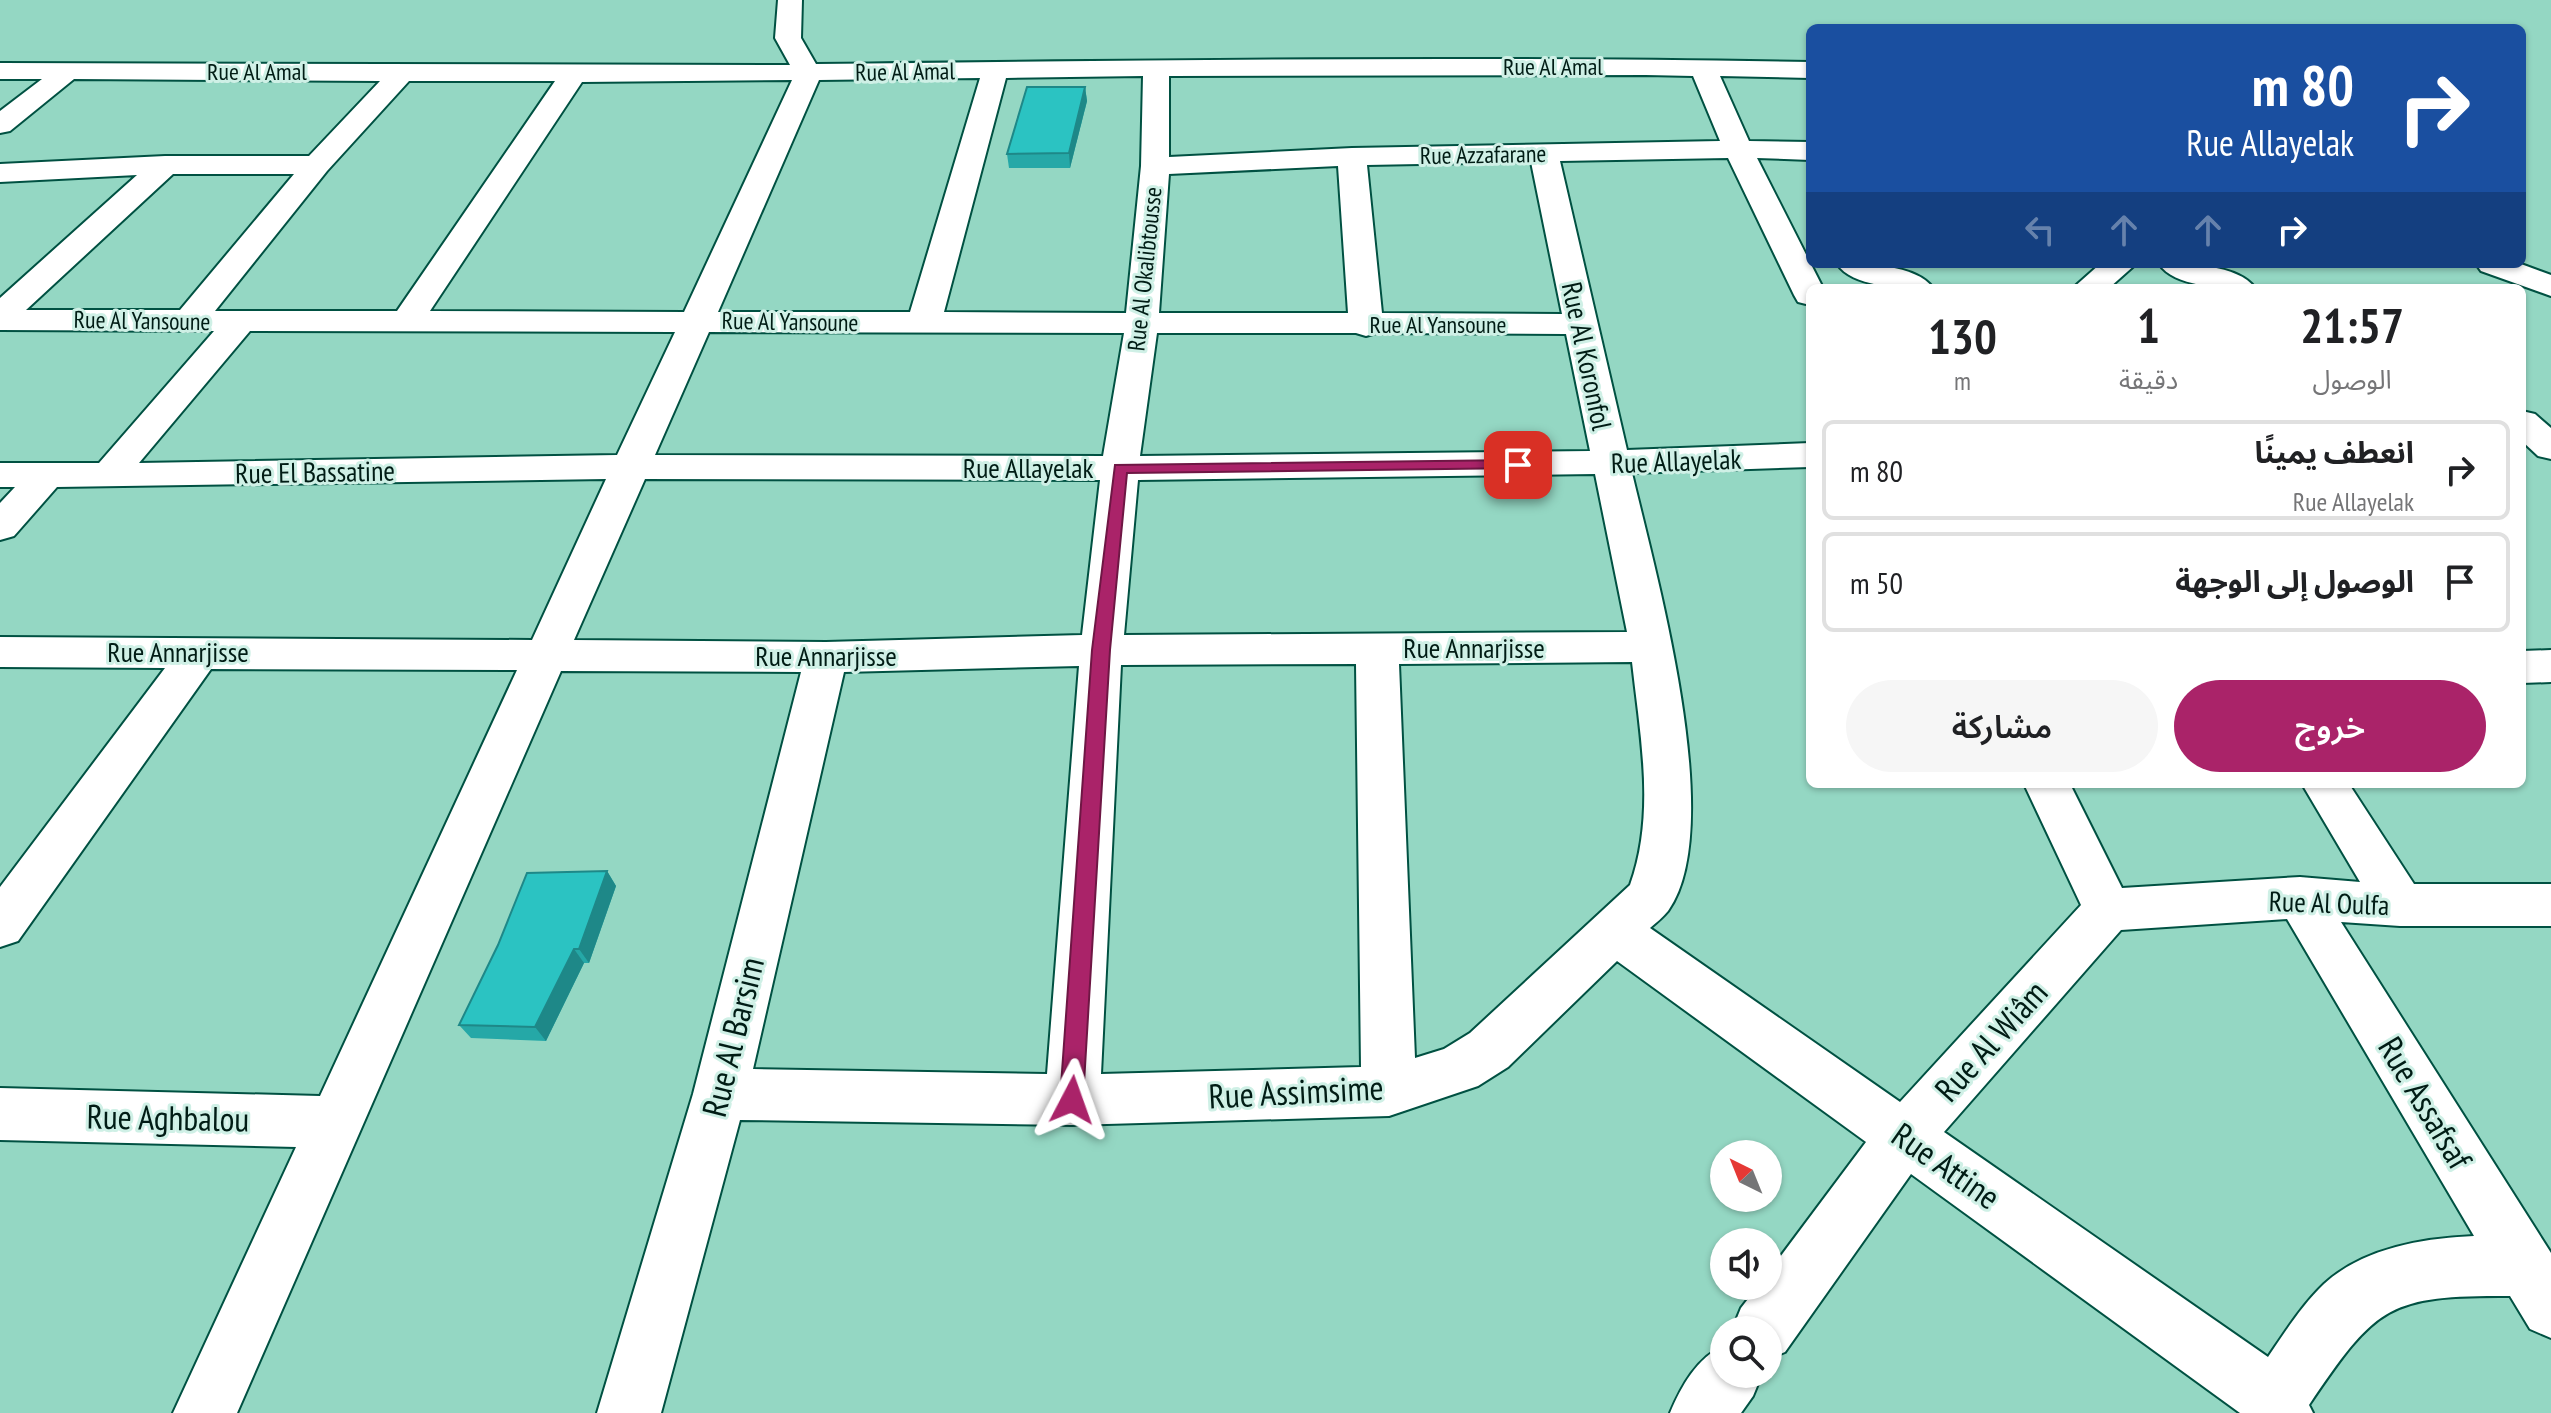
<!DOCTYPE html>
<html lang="ar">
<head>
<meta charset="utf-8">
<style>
  body { margin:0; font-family:"PT Sans Narrow","Noto Sans Arabic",sans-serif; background:#f6f6f6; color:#202124; direction:rtl; height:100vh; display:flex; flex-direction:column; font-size:30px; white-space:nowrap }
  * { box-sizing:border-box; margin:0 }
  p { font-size:26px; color:#757577 }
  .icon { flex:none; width:44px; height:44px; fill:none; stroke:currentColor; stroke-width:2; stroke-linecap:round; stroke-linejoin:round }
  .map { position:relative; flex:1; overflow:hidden; direction:ltr }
  .sheet { position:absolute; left:1806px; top:284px; width:720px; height:504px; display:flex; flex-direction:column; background:#fff; border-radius:12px; box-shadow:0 2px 6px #0004; direction:rtl }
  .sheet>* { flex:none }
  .hud { position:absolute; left:1806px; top:24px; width:720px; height:244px; border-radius:12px; box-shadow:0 2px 6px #0004; direction:rtl; background:#1a4fa0; color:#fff; overflow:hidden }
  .needle { width:52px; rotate:317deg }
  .tools { position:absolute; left:1710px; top:1140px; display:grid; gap:16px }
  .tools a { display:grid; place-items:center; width:72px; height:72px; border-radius:50%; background:#fff; box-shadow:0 2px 6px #0004; font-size:40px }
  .pin { position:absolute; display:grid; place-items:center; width:68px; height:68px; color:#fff; margin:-34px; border-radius:16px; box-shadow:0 4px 12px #0006 }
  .me { position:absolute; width:88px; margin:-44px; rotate:4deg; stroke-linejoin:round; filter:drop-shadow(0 0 6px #0008) }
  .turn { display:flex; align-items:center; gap:28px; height:168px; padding:0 40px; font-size:36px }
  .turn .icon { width:104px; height:104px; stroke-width:2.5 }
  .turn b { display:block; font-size:56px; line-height:68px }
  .lanes { display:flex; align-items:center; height:76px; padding:0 40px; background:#0003; justify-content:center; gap:40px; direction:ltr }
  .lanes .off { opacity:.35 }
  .eta { display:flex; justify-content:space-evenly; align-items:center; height:136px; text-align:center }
  .eta b { font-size:48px; font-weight:600; line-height:56px }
  .cta { display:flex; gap:16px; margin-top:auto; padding:16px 40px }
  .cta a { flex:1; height:92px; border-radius:48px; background:#aa2369; color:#fff; font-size:32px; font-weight:600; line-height:92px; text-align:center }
  .cta a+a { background:#f6f6f6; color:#202124 }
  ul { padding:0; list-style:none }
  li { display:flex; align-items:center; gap:24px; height:100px; margin:0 16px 12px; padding:0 24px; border:4px solid #e0e0e0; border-radius:12px }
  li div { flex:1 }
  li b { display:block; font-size:30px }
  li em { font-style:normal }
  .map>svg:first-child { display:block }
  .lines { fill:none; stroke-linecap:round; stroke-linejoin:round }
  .street-casing { stroke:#005142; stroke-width:4 }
  .street { fill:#fff; fill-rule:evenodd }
  .wall { fill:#25a8a7 }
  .shaded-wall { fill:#1e8888 }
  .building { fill:#2bc3c2; stroke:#1e8888; stroke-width:2 }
  .route { fill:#aa2369; stroke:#6e1744; stroke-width:2 }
  .labels { text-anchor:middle; stroke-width:6; stroke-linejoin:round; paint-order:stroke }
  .far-street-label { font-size:24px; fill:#011c15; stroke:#cff0e6 }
  .street-label { font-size:28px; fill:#011c15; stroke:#cff0e6 }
  .near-street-label { font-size:34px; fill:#011c15; stroke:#cff0e6 }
</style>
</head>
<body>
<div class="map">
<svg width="2551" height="1413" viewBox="0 0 2551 1413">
  <rect width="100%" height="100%" fill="#94d7c3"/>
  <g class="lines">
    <defs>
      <g id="street">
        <path d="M778,0H802L801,38L816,64C1147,60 1479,56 1810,62V78L1720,76L1749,141L1810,142V160L1757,158L1823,288H1810V305L1798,302L1794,295L1728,158L1560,161L1627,450L1810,443V467L1632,473C1655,571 1728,827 1668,911C1663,917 1656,923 1650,928L1900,1102L2081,905L2024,784H2070L2122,888L2300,877L2360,882L2302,784H2349L2414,884H2551V926H2400L2341,922L2551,1253V1338L2530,1329L2510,1296C2388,1295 2376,1306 2309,1405L2313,1413H2240L1911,1174L1785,1352L1768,1359V1330H1732L1741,1308L1758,1286H1768V1273L1866,1142L1617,961L1508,1067L1478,1086L1389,1116L1072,1125L740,1120L661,1413H597L693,1094L801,672L561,671L237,1413H173L296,1147L0,1140V1088L320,1096L517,670L211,669L18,941L0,947V887L165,668L0,667V637L532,640L606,479L57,487L14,536L0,540V503L15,487H0V463H99L214,331L0,330V298L137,175L0,182V164L165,156H309L380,81L74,79L10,131L0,133V111L42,79H0V63L790,65L775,38ZM1646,75L1693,76L1720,141L1352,148L1169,157V76ZM1143,76L1141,166L1126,313L944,312L1006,78ZM980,78L910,312H718L819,80ZM792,80L684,312L430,311L582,82ZM409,81H555L397,311H215L327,171ZM1531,162L1562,314L1382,313L1367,165ZM1338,166L1348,313H1159L1169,174ZM173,174H294L180,310H26ZM250,331L675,332L617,455L139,463ZM709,332L1124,333L1103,456L655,455ZM1157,333H1356L1366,336L1376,333L1566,334L1590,451L1140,456ZM1595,474L1627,632L1124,635L1138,480ZM645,479L1100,480L1082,635L826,642L574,640ZM1632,662C1640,736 1656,813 1630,885L1470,1033L1444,1049L1415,1058L1399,664ZM1356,664L1361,1067L1101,1074L1121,665ZM1079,666L1047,1074L753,1069L844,672ZM2287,919L2474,1236C2424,1238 2363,1248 2324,1284C2302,1305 2285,1332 2268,1357L1944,1132L2121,930Z"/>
        <path d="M1837,264C1864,264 1916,264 1933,288C1906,288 1854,289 1837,264Z"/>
        <polygon points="2100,264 2136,264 2109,288 2073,288"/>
        <path d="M2159,264C2186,264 2238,264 2255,288C2228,288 2176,289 2159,264Z"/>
        <polygon points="2476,264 2521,264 2551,275 2551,296 2481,271"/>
        <polygon points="2522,411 2535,414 2551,428 2551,459 2538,456 2522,441"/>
        <polygon points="2551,650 2551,682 2522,683 2522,651"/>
        <path d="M1724,1346V1374H1762L1753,1396L1741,1413H1670C1681,1387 1697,1357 1724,1346Z"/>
      </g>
    </defs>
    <use href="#street" class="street-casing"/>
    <use href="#street" class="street"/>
  </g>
  <g class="wall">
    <polygon points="1085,87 1087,101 1070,168 1009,168 1007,154"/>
    <polygon points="607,871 616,886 589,963 584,963 546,1041 471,1038 459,1025"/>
  </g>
  <g class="shaded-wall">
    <polygon points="1085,87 1087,101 1070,168 1069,153"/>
    <polygon points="607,871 616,886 589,963 579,949"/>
    <polygon points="574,949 584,963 546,1041 535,1027"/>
  </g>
  <g class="building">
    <polygon points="1027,87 1085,87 1069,153 1007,154"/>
    <polygon points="607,871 579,949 574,949 535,1027 459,1025 498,945 527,873"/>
  </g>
  <polygon class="route" points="1518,460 1523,462 1523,468 1127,473 1110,650 1083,1100 1080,1107 1072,1111 1064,1107 1060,1100 1092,650 1115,465"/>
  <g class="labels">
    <g class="far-street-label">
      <text x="1553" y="75">Rue Al Amal</text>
      <text x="257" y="80">Rue Al Amal</text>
      <text transform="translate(905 72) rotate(-1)" y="8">Rue Al Amal</text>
      <text transform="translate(1483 155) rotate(-1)" y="8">Rue Azzafarane</text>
      <text transform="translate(1145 269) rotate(-84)" y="8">Rue Al Okalibtousse</text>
      <text transform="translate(142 321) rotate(1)" y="8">Rue Al Yansoune</text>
      <text transform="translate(790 322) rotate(1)" y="8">Rue Al Yansoune</text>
      <text x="1438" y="333">Rue Al Yansoune</text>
    </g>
    <g class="street-label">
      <text transform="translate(1587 356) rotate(78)" y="10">Rue Al Koronfol</text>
      <text transform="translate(1676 461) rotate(-2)" y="10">Rue Allayelak</text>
      <text x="1028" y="478">Rue Allayelak</text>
      <text transform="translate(315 472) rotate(-1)" y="10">Rue El Bassatine</text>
      <text x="1474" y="658">Rue Annarjisse</text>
      <text x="178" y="662">Rue Annarjisse</text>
      <text x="826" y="666">Rue Annarjisse</text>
      <text transform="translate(2329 903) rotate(2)" y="10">Rue Al Oulfa</text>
    </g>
    <g class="near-street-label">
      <text transform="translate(733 1037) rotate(-76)" y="12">Rue Al Barsim</text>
      <text transform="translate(1991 1041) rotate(-48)" y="12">Rue Al Wiâm</text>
      <text transform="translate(1296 1092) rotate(-3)" y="12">Rue Assimsime</text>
      <text transform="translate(2425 1103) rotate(59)" y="12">Rue Assafsaf</text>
      <text transform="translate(168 1118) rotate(1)" y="12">Rue Aghbalou</text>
      <text transform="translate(1946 1166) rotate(35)" y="12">Rue Attine</text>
    </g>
  </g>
</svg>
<div class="tools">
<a><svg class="needle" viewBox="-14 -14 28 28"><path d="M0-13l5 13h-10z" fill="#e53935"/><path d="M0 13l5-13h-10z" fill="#757577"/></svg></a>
<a><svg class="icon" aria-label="sound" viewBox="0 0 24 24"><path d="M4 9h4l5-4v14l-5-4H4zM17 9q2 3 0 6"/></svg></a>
<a><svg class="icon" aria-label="search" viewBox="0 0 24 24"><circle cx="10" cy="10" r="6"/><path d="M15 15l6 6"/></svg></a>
</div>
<div class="pin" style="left:1518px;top:465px;background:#d93025"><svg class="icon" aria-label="arrive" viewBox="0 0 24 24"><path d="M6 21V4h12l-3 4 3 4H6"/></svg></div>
<svg class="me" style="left:1072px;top:1100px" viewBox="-20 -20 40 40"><path d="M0-17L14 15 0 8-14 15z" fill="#aa2369" stroke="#fff" stroke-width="4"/></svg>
<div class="hud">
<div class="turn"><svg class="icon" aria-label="right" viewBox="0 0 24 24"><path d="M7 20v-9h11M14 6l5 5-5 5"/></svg><div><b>80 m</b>Rue Allayelak</div></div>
<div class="lanes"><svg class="icon off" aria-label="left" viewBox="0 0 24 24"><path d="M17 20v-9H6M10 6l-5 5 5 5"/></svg><svg class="icon off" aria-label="ahead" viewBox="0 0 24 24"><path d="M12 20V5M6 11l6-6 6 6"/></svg><svg class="icon off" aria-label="ahead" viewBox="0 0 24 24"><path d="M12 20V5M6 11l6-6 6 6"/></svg><svg class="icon" aria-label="right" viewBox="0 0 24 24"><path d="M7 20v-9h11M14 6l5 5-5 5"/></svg></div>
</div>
<section class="sheet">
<div class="eta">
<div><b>21:57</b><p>الوصول</p></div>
<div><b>1</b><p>دقيقة</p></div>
<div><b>130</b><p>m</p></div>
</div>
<ul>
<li><svg class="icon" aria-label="right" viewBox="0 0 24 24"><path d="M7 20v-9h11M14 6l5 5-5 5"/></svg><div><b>انعطف يمينًا</b><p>Rue Allayelak</p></div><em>80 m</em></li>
<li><svg class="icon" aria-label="arrive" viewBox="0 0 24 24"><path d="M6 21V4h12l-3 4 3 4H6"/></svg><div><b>الوصول إلى الوجهة</b></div><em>50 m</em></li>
</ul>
<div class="cta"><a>خروج</a><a>مشاركة</a></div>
</section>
</div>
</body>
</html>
